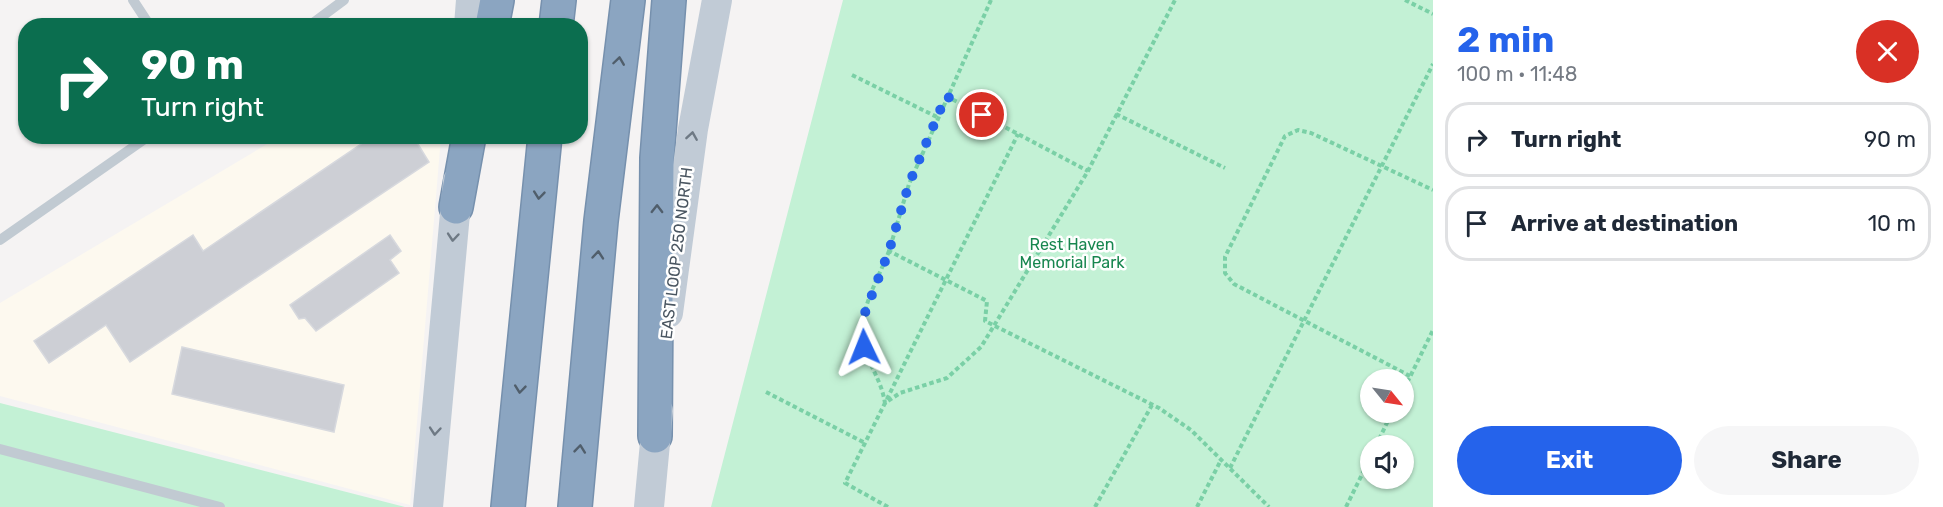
<!DOCTYPE html>
<html lang="en">
<head>
<meta charset="utf-8">
<style>
  body { margin:0; font-family:Rubik,sans-serif; background:#f6f6f7; color:#1f2937; height:100vh; display:flex; flex-direction:column; font-size:22px; white-space:nowrap }
  * { box-sizing:border-box; margin:0 }
  p { font-size:20px; color:#747a83 }
  .icon { flex:none; width:33px; height:33px; fill:none; stroke:currentColor; stroke-width:2; stroke-linecap:round; stroke-linejoin:round }
  .map { position:relative; flex:1; overflow:hidden }
  .details { display:flex; flex-direction:column; background:#fff; width:510px }
  .details>* { flex:none }
  .hud { position:absolute; left:18px; top:18px; width:570px; height:126px; border-radius:24px; box-shadow:0 2px 4px #0004; background:#0b6e4f; color:#fff; overflow:hidden }
  .needle { width:39px; rotate:120deg }
  .tools { position:absolute; left:1360px; top:369px; display:grid; gap:12px }
  .tools a { display:grid; place-items:center; width:54px; height:54px; border-radius:50%; background:#fff; box-shadow:0 2px 4px #0004; font-size:30px }
  .pin { position:absolute; display:grid; place-items:center; width:51px; height:51px; color:#fff; margin:-26px; border:3px solid #fff; border-radius:50%; box-shadow:0 2px 6px #0007 }
  .me { position:absolute; width:66px; margin:-33px; rotate:358deg; stroke-linejoin:round; filter:drop-shadow(0 0 4px #0008) }
  .turn { display:flex; align-items:center; gap:21px; height:126px; padding:0 24px; font-size:27px }
  .turn .icon { width:78px; height:78px; stroke-width:2.5 }
  .turn b { display:block; font-size:42px; line-height:51px }
  .round { display:grid; place-items:center; flex:none; width:63px; height:63px; border-radius:32px; background:#f6f6f7 }
  .summary { display:flex; align-items:center; justify-content:space-between; height:102px; padding:0 24px }
  h1 { font-size:36px; font-weight:700; line-height:45px; color:#2563eb }
  .button { display:flex; gap:12px; margin-top:auto; padding:12px 24px }
  .button a { flex:1; height:69px; border-radius:36px; background:#2563eb; color:#fff; font-size:24px; font-weight:700; line-height:69px; text-align:center }
  .button a+a { background:#f6f6f7; color:#1f2937 }
  ul { padding:0; list-style:none }
  li { display:flex; align-items:center; gap:18px; height:75px; margin:0 12px 9px; padding:0 12px; border:3px solid #e0e1e3; border-radius:24px }
  li div { flex:1 }
  li b { display:block; font-size:22px }
  li em { font-style:normal }
  main { display:flex; flex:1; min-height:0 }
  .map>svg:first-child { display:block }
  .commercial { fill:#fdf9ef }
  .green { fill:#c3f1d5; fill-rule:evenodd }
  .building { fill:#cdcfd5; stroke:#d7d9de; stroke-width:1.5 }
  .lines { fill:none; stroke-linecap:round; stroke-linejoin:round }
  .highway-casing { stroke:#7690ad; stroke-width:36 }
  .path { stroke:#7ad0a6; stroke-width:4; stroke-dasharray:4.5 3; stroke-linecap:butt }
  .lane { stroke:#c1cad2; stroke-width:10 }
  .secondary { stroke:#c1cbd6; stroke-width:30 }
  .highway { stroke:#8ba5c1; stroke-width:33 }
  .oneway { stroke:#505e6b }
  .oneway2 { stroke:#6e7984 }
  .route { stroke:#2563eb; stroke-width:10; stroke-dasharray:0 18 }
  .labels { text-anchor:middle; stroke-width:5; stroke-linejoin:round; paint-order:stroke }
  .park-label { font-size:16px; fill:#17864f; stroke:#fff }
  .street-label { font-size:16px; fill:#4a5661; stroke:#fff }
</style>
</head>
<body>
<main>
<div class="map">
<svg width="1433" height="507" viewBox="0 0 1433 507">
  <rect width="100%" height="100%" fill="#f5f3f3"/>
  <polygon class="commercial" points="279,137 441,137 410,505 0,396 0,303"/>
  <g class="green">
    <path d="M843,0H1433V507H711ZM1371,380H1404V412H1371ZM1371,446H1404V478H1371Z"/>
    <polygon points="0,403 405,507 0,507"/>
  </g>
  <g class="building">
    <polygon points="373,136 413,136 429,162 130,362 106,325 49,363 34,341 193,235 203,251"/>
    <polygon points="390,235 401,251 390,260 399,273 316,331 305,318 299,319 290,305"/>
    <polygon points="182,347 344,385 334,432 172,394"/>
  </g>
  <g class="lines">
    <defs>
      <g id="highway">
        <polyline points="492,26 497,0"/>
        <polyline points="556,26 559,0"/>
        <polyline points="456,207 469,136"/>
        <polyline points="655,436 657,158 669,0"/>
        <polyline points="508,507 545,136"/>
        <polyline points="575,507 601,221 628,0"/>
      </g>
    </defs>
    <use href="#highway" class="highway-casing"/>
    <g class="path">
      <polyline points="991,0 909,184 889,251 987,301 985,321 1159,408 1191,430 1269,507"/>
      <polyline points="1405,0 1433,14"/>
      <polyline points="852,75 937,117"/>
      <polyline points="946,96 1088,171"/>
      <polyline points="1116,114 1225,168"/>
      <path d="M889,251C878,280 856,314 864,346C869,366 881,379 885,403L1018,134"/>
      <polyline points="1410,376 1234,284 1225,273 1225,257 1285,136 1298,130 1311,133 1433,190"/>
      <polyline points="1404,389 1433,330"/>
      <polyline points="766,392 865,443"/>
      <polyline points="1376,446 1392,412"/>
      <polyline points="1230,468 1433,64"/>
      <polyline points="888,507 845,483 885,403 900,393 947,378 981,347 1088,171 1175,0"/>
      <polyline points="1095,507 1152,405"/>
      <polyline points="1197,507 1221,460"/>
      <polyline points="1346,507 1371,456"/>
    </g>
    <g class="lane">
      <polyline points="133,0 150,26"/>
      <polyline points="309,26 344,0"/>
      <polyline points="0,240 149,136"/>
      <polyline points="0,449 220,507"/>
    </g>
    <g class="secondary">
      <polyline points="469,26 471,0"/>
      <polyline points="668,313 693,129 717,0"/>
      <polyline points="428,507 458,181"/>
      <polyline points="649,507 658,411"/>
    </g>
    <use href="#highway" class="highway"/>
  </g>
  <defs><path id="oneway-chevron" d="M-2-3.5L2.5 0L-2 3.5" fill="none" stroke-width="1.6" stroke-linecap="round" stroke-linejoin="round" transform="scale(1.5)"/></defs>
  <g class="oneway">
    <use href="#oneway-chevron" transform="translate(619 61) rotate(-82)"/>
    <use href="#oneway-chevron" transform="translate(539 195) rotate(96)"/>
    <use href="#oneway-chevron" transform="translate(657 209) rotate(-89)"/>
    <use href="#oneway-chevron" transform="translate(598 255) rotate(-85)"/>
    <use href="#oneway-chevron" transform="translate(520 389) rotate(96)"/>
    <use href="#oneway-chevron" transform="translate(580 449) rotate(-84)"/>
  </g>
  <g class="oneway2">
    <use href="#oneway-chevron" transform="translate(692 136) rotate(-81)"/>
    <use href="#oneway-chevron" transform="translate(453 237) rotate(95)"/>
    <use href="#oneway-chevron" transform="translate(435 431) rotate(95)"/>
  </g>
  <g class="lines">
    <polyline class="route" points="864,347 861,323 889,251 909,184 946,96 982,115"/>
  </g>
  <g class="labels">
    <g class="park-label">
      <text x="1072" y="250">Rest Haven<tspan x="1072" dy="18">Memorial Park</tspan></text>
    </g>
    <g class="street-label">
      <text transform="translate(676 253) rotate(-83)" y="6">EAST LOOP 250 NORTH</text>
    </g>
  </g>
</svg>
<div class="tools">
<a><svg class="needle" viewBox="-14 -14 28 28"><path d="M0-13l5 13h-10z" fill="#e53935"/><path d="M0 13l5-13h-10z" fill="#747a83"/></svg></a>
<a><svg class="icon" aria-label="sound" viewBox="0 0 24 24"><path d="M4 9h4l5-4v14l-5-4H4zM17 9q2 3 0 6"/></svg></a>
</div>
<div class="pin" style="left:982px;top:115px;background:#d93025"><svg class="icon" aria-label="arrive" viewBox="0 0 24 24"><path d="M6 21V4h12l-3 4 3 4H6"/></svg></div>
<svg class="me" style="left:864px;top:347px" viewBox="-20 -20 40 40"><path d="M0-17L14 15 0 8-14 15z" fill="#2563eb" stroke="#fff" stroke-width="4"/></svg>
<div class="hud">
<div class="turn"><svg class="icon" aria-label="right" viewBox="0 0 24 24"><path d="M7 20v-9h11M14 6l5 5-5 5"/></svg><div><b>90 m</b>Turn right</div></div>
</div>
</div>
<section class="details">
<div class="summary"><div><h1>2 min</h1><p>100 m · 11:48</p></div><a class="round" style="background:#d93025;color:#fff"><svg class="icon" aria-label="close" viewBox="0 0 24 24"><path d="M6 6l12 12M18 6L6 18"/></svg></a></div>
<ul>
<li><svg class="icon" aria-label="right" viewBox="0 0 24 24"><path d="M7 20v-9h11M14 6l5 5-5 5"/></svg><div><b>Turn right</b></div><em>90 m</em></li>
<li><svg class="icon" aria-label="arrive" viewBox="0 0 24 24"><path d="M6 21V4h12l-3 4 3 4H6"/></svg><div><b>Arrive at destination</b></div><em>10 m</em></li>
</ul>
<div class="button"><a>Exit</a><a>Share</a></div>
</section>
</main>
</body>
</html>
